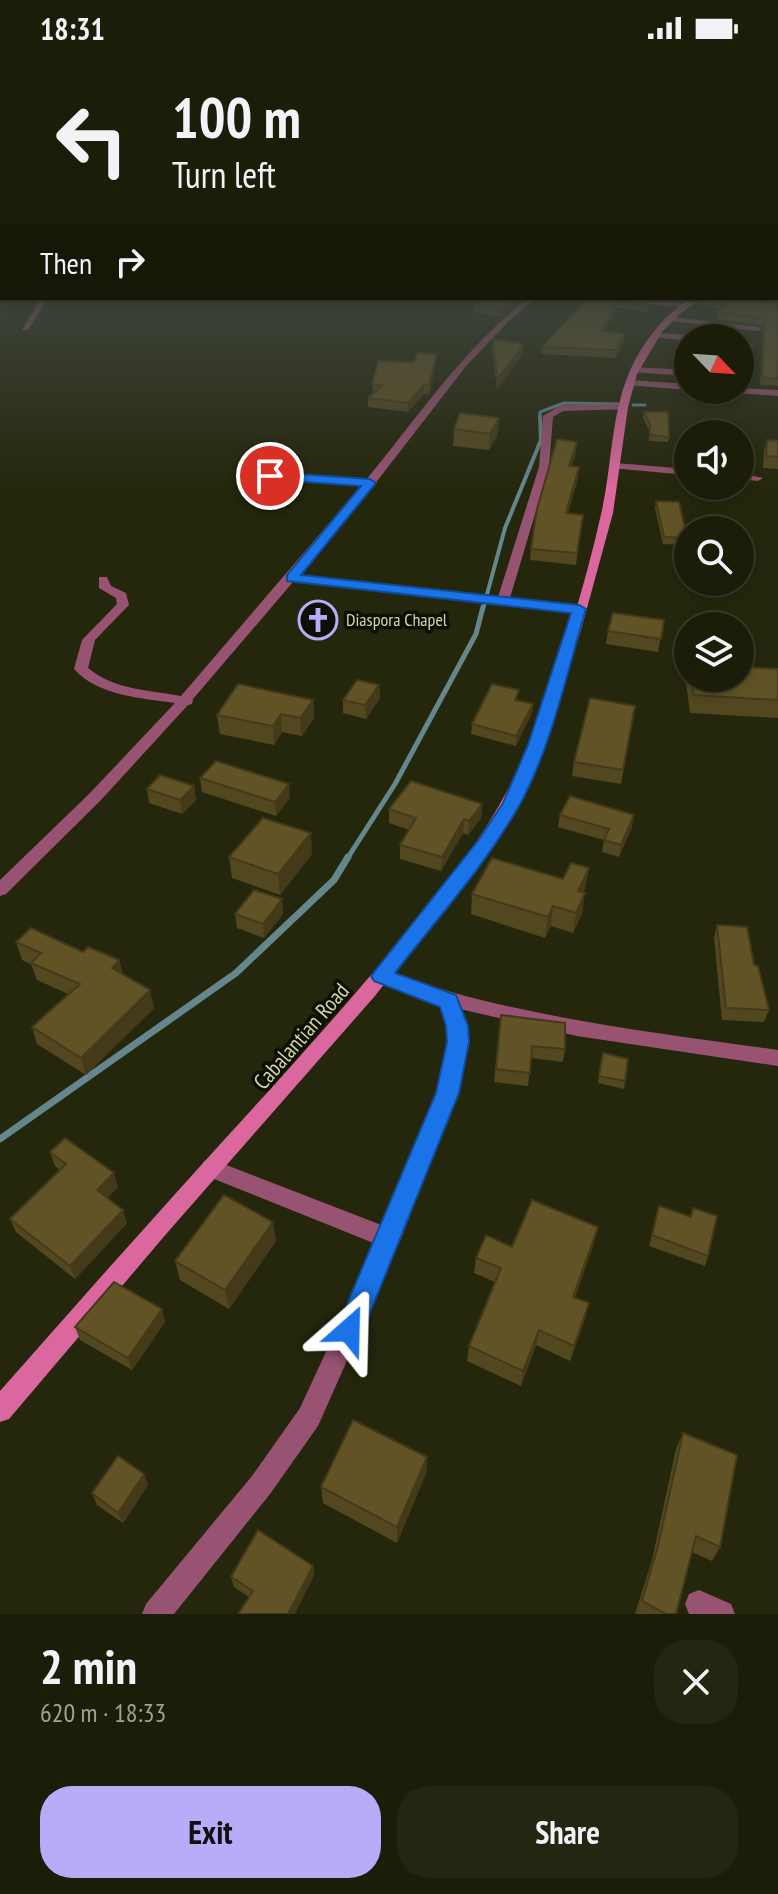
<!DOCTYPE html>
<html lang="en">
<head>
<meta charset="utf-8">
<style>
  body { margin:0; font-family:"PT Sans Narrow",sans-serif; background:#252612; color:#f1f3f6; height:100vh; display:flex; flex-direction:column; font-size:30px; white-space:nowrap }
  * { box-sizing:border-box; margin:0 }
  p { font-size:26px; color:#a0a29c }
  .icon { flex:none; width:44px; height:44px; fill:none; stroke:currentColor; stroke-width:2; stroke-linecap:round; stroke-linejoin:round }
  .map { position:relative; height:1558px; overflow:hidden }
  .panel { display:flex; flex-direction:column; background:#1c1d09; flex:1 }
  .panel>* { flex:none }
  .banner { position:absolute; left:0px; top:0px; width:778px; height:244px; box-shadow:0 4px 12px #0003,0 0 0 2px #3a3b2a; background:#1c1d09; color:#f1f3f6; overflow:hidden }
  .needle { width:52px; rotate:115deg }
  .buttons { position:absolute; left:674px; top:268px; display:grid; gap:16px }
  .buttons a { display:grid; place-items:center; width:80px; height:80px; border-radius:50%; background:#1c1d09; box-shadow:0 4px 12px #0003,0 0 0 2px #3a3b2a; font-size:40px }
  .pin { position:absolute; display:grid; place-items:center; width:68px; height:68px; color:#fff; margin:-34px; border:4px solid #fff; border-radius:50%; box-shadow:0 2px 8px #0007 }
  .me { position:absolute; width:88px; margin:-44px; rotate:25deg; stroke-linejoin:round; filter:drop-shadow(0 0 6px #0008) }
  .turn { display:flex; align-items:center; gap:28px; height:168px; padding:0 40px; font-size:36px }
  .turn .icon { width:104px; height:104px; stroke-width:2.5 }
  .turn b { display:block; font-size:56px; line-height:68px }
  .then { display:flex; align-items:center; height:76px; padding:0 40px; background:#0003; gap:16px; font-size:30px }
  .round { display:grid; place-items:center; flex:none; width:84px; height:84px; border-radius:32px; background:#252612 }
  .overview { display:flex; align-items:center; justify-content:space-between; height:136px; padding:0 40px }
  h1 { font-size:48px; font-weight:600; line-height:60px }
  .action { display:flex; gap:16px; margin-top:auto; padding:16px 40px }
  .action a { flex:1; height:92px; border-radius:32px; background:#b8abf7; color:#111; font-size:32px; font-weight:600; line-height:92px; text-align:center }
  .action a+a { background:#252612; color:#f1f3f6 }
  .status { display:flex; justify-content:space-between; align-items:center; height:56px; padding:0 40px; background:#1c1d09; direction:ltr }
  .status svg { height:22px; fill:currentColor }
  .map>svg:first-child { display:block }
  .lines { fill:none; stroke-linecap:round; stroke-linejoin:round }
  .stream-far3 { stroke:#63878c; stroke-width:3 }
  .stream-far2 { stroke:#63878c; stroke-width:4 }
  .stream-far1 { stroke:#63878c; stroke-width:5 }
  .stream { stroke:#63878c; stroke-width:7 }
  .street { fill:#985272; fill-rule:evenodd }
  .secondary { fill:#da689f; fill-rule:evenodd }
  .wall { fill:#534720 }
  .shaded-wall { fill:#443a1a }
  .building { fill:#615325; stroke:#443a1a; stroke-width:2 }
  .route { fill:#1a73e8; stroke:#114b97; stroke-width:2 }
  .labels { text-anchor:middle; stroke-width:7; stroke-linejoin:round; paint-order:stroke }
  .far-poi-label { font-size:18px; fill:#d2d6ae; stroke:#0e0f00; text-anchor:start }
  .street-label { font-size:22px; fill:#d2d6ae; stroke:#0e0f00 }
</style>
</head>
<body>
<div class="status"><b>18:31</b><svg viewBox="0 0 49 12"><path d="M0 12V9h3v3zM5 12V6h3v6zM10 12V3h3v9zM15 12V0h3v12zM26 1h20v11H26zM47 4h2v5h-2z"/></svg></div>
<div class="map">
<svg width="778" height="1558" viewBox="0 0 778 1558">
  <rect width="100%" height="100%" fill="#25270c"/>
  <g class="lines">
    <g class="stream-far3">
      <polyline points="633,349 645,349"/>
      <polyline points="540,362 540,356 564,347 618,348"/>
    </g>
    <polyline class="stream-far2" points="483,553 505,472 541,384 540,360"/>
    <polyline class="stream-far1" points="347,803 395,728 476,578 483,551"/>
    <polyline class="stream" points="0,1083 236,917 334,824 348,801"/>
    <g class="street">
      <polygon points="41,242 49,242 28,274 22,274"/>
      <path d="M528,242H537L512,262L467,309L374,429L299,519L498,541L539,411L543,360L561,349L625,348L628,349V353L563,355L553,361L549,411L510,542L579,549L585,553L583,556L293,526L193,643L192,648L188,649L101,744L6,838L0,840V824L90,737L175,647C141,642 98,640 74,613L82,584L117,548L116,542L99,532V521H107L111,530L126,537L129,549L95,584L88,612C114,634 149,634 181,640L361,430L270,423L266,422V418L366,424C418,361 463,293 528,242Z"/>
      <polygon points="655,243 685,248 689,250 685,252 638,247"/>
      <polygon points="673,261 758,271 762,273 758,275 670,265"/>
      <polygon points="658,277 688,279 692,282 688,282 688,285 655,281"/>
      <polygon points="740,285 754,289 750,292 740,291"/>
      <polygon points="634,311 688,314 688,320 631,316 631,312"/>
      <polygon points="629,324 688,328 688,334 626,329 626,325"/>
      <polygon points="740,332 778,334 778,340 736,337 731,334 740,334"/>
      <polygon points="615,407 688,413 688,419 611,412 611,408"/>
      <polygon points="740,417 763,422 758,425 740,423"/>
      <path d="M381,913C414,924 447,936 481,944C579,968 678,980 778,994V1010L577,980L460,953L466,970L468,986L457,1037L401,1183L318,1370L270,1438L174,1558H142L146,1548L252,1420L300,1352L376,1188L204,1119L200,1112L204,1105L211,1103L384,1170C403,1121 447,1033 448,983C448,970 444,959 439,947L375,925L372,920L375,915Z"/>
      <polygon points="699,1534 731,1548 735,1558 689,1558 685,1548 689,1538"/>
    </g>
    <path class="secondary" d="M692,242H702L681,257L662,276L637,318L628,351L613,457L581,574L543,689L507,764L458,836L374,941L167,1177L9,1363L0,1366V1335C88,1235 176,1136 266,1038C314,985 361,932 406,877C453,821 498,763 526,695C558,618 584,535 602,454C612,408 611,360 629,317C642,287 664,258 692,242Z"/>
  </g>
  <g class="wall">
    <polygon points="523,242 501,261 474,256 474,249"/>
    <polygon points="561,242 647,242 643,243 650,244 647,256 616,251 605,275 625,278 624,285 615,302 541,298 542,291 584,246"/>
    <polygon points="753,242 774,242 774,245 778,259 778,330 760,329 763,270 716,263 718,256 720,253 696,250 697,243 769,247 771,246"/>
    <polygon points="704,272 734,275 730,281 703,277"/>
    <polygon points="493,283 523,297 497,333 492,293"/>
    <polygon points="437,298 436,307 429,339 424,338 408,356 368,351 368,342 374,337 373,337 372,328 414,306"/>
    <polygon points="644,356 669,381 668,386 649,385 649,374 643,362"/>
    <polygon points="499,362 498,378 489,394 453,390 454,373"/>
    <polygon points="767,384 778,385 778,413 763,412 764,395"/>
    <polygon points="576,396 571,410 578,422 568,457 583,459 576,509 530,504 531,493"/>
    <polygon points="656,445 687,482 686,489 663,488 655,452"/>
    <polygon points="664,564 658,596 606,588 608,575"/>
    <polygon points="778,612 778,662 690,657 686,626 688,614 688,622 691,622 778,613"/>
    <polygon points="379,629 380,642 366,663 343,657 343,644"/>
    <polygon points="518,643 518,645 533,648 532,657 516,690 471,678 472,668"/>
    <polygon points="313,644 314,662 302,680 282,676 274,689 220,678 217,659"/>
    <polygon points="635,650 621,728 572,720 574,706"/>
    <polygon points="200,722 290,742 276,760 202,736"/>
    <polygon points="194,730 196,744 182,758 149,747 147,733"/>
    <polygon points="482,748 481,762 468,779 463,777 441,815 400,803 400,789 409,774 389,767 389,753"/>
    <polygon points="560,759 632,771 619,801 602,796 604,784 558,771"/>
    <polygon points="312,798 280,839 232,822 229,801"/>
    <polygon points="589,812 585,832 583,837 582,858 573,877 551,870 545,882 471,858 472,838 563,823"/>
    <polygon points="282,843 283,858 264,882 237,872 235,858"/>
    <polygon points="717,869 754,909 769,954 764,966 722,964 714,882"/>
    <polygon points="16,886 83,896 119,904 123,918 154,952 86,1019 37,988 32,971 68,938 37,924 31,908 22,904"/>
    <polygon points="501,959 565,993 563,1006 531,1002 528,1030 494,1026"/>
    <polygon points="603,997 625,1025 624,1033 598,1027"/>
    <polygon points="50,1096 118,1131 107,1142 127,1167 75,1223 16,1176 10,1163 60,1114 55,1110"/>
    <polygon points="659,1150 690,1161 693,1152 708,1200 705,1210 649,1190"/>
    <polygon points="273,1166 276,1185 229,1253 180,1224 175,1205"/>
    <polygon points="594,1187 575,1241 589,1247 585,1263 570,1305 536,1289 521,1330 467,1305 469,1290 495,1226 474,1217 476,1202 512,1191"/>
    <polygon points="162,1253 165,1266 132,1314 80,1284 75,1271"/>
    <polygon points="683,1377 720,1491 712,1505 692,1496 676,1558 635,1558 652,1504 676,1393"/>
    <polygon points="427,1401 426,1417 397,1487 323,1447 321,1431"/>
    <polygon points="148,1429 123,1467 97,1449 92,1437"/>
    <polygon points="313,1510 314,1520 249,1541 234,1531 231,1521"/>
  </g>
  <g class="shaded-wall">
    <polygon points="515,242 523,242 501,261 501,253"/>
    <polygon points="617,244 616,251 602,283 602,275"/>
    <polygon points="625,278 624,285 615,302 616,294"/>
    <polygon points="524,288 523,297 497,333 497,323"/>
    <polygon points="437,298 436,307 429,339 429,329"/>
    <polygon points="424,329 424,338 408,356 408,347"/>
    <polygon points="499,362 498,378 489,394 490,378"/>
    <polygon points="577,386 576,396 568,421 569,410"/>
    <polygon points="579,411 578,422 565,468 566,457"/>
    <polygon points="379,629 380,642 366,663 365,649"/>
    <polygon points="313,644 314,662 302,680 300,662"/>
    <polygon points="533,648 532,657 516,690 516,680"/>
    <polygon points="281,658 282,676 274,689 273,670"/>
    <polygon points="289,728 290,742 276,760 275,746"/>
    <polygon points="194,730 196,744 182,758 180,744"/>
    <polygon points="482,748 481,762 468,779 469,765"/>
    <polygon points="634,759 632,771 619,801 621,789"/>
    <polygon points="464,763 463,777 441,815 442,801"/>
    <polygon points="311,777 312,798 280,839 278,818"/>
    <polygon points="589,812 585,832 575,856 578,835"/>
    <polygon points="585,837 582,858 573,877 576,857"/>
    <polygon points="282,843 283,858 264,882 263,868"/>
    <polygon points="553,850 551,870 545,882 548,861"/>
    <polygon points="119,904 123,921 112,912"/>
    <polygon points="150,934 154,952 86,1019 81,1002"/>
    <polygon points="114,1117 118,1131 101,1148 97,1134"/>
    <polygon points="123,1154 127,1167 75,1223 70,1210"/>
    <polygon points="273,1166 276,1185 229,1253 225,1234"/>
    <polygon points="598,1171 594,1187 569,1256 573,1241"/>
    <polygon points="589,1247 585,1263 570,1305 574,1290"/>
    <polygon points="162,1253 165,1266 132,1314 128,1302"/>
    <polygon points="539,1274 536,1289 521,1330 523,1315"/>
    <polygon points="427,1401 426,1417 397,1487 397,1471"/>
    <polygon points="144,1418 148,1429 123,1467 118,1457"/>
    <polygon points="313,1510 314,1520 295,1558 288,1558"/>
  </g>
  <g class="building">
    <polygon points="483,242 515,242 501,253 474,249"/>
    <polygon points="588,242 638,242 650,244 648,248 617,244 602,275 625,278 616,294 542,291"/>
    <polygon points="699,242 741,242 769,247 775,244 778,259 778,323 762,321 765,263 718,256 726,247 697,243"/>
    <polygon points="709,267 735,270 731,276 704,272"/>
    <polygon points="493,283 524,288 497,323"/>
    <polygon points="417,297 437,298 429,329 424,329 408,347 368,342 383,329 372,328 378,305 414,306"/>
    <polygon points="644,356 668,356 669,381 650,379 650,368"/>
    <polygon points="460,357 499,362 490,378 454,373"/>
    <polygon points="557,383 577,386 569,410 579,411 566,457 583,459 577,497 531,493 537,453"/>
    <polygon points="767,384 778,385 778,401 766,400"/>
    <polygon points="656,445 679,446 687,482 664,481"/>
    <polygon points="613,557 664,564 661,583 608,575"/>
    <polygon points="740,611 778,613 778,644 694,639 691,622 740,622"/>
    <polygon points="357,624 379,629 365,649 343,644"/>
    <polygon points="238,628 313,644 300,662 281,658 273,670 217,659"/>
    <polygon points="492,628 519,634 515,644 533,648 516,680 472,668"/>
    <polygon points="590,642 635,650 623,714 574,706"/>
    <polygon points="216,705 289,728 275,746 200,722"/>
    <polygon points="160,719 194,730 180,744 147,733"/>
    <polygon points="411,725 482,748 469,765 464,763 442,801 400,789 416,762 389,753"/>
    <polygon points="570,740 634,759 621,789 604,784 609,773 560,759"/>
    <polygon points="263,762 311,777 278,818 229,801"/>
    <polygon points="492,802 563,823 571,807 589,812 578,835 585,837 576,857 553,850 548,861 472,838"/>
    <polygon points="254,834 282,843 263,868 235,858"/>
    <polygon points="717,869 747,871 754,909 758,910 769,954 726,952"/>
    <polygon points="31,872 83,896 88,891 119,904 112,912 150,934 81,1002 32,971 80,928 31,907 41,897 16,886"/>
    <polygon points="501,959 565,967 565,993 532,990 530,1017 496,1013"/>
    <polygon points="603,997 628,1003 625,1025 599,1020"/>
    <polygon points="65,1082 114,1117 97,1134 123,1154 70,1210 10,1163 66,1108 50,1096"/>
    <polygon points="224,1139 273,1166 225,1234 175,1205"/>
    <polygon points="532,1144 598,1171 573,1241 589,1247 574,1290 539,1274 523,1315 469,1290 501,1212 476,1202 486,1179 512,1191"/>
    <polygon points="659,1150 691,1161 693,1152 717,1160 708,1200 652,1179"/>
    <polygon points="114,1226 162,1253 128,1302 75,1271"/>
    <polygon points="353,1364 427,1401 397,1471 321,1431"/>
    <polygon points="683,1377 737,1399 720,1491 696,1480 676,1558 666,1558 642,1545 658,1490"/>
    <polygon points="118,1400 144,1418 118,1457 92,1437"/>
    <polygon points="258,1474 313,1510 288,1558 238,1558 253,1535 231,1521"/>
  </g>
  <linearGradient id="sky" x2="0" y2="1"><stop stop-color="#141507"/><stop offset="0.5" stop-color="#404740"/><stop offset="1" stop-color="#404740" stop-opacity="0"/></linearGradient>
  <rect width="778" height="433" fill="url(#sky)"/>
  <path class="route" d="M270,416L370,423L376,427L301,519L579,549L586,553C567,616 551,693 519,750C485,810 437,863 395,917L456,939L468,970L469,986L459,1037L359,1284L349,1288L339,1284L336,1274L436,1037L447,986L446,970L440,951L374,925L371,920L480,782L503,747L528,689L571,557L287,525V519L361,430L266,423V417Z"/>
  <defs>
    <symbol id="church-ring" viewBox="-11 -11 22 22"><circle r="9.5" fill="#0e0f00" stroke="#b8abf7" stroke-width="1.5"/><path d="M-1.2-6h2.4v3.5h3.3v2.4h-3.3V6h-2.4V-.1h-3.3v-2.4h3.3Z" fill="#b8abf7"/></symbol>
  </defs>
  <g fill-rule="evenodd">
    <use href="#church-ring" x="296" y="542" width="44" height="44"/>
  </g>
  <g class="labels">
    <g class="far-poi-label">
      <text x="346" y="570">Diaspora Chapel</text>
    </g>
    <g class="street-label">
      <text transform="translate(301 980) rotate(-49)" y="8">Cabalantian Road</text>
    </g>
  </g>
</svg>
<div class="buttons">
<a><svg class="needle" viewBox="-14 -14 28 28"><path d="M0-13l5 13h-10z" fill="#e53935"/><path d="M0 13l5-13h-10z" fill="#a0a29c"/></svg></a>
<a><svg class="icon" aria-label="sound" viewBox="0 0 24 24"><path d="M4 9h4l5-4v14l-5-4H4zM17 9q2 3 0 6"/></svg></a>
<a><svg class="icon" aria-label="search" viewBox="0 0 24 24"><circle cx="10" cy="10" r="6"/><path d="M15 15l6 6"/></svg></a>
<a><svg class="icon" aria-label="layers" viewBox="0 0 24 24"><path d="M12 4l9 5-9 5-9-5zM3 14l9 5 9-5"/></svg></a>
</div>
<div class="pin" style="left:270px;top:420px;background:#d93025"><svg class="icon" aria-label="arrive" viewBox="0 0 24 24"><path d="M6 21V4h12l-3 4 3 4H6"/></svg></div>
<svg class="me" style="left:349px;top:1274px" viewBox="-20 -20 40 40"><path d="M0-17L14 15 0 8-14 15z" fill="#1a73e8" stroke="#fff" stroke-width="4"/></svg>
<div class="banner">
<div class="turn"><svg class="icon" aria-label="left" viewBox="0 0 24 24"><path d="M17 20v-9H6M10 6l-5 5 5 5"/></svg><div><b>100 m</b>Turn left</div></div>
<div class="then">Then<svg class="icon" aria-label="right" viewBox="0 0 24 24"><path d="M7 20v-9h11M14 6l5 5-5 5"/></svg></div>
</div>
</div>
<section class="panel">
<div class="overview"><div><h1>2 min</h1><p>620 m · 18:33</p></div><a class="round"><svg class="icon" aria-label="close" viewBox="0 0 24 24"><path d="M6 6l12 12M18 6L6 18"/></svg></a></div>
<div class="action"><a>Exit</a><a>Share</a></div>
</section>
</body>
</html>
